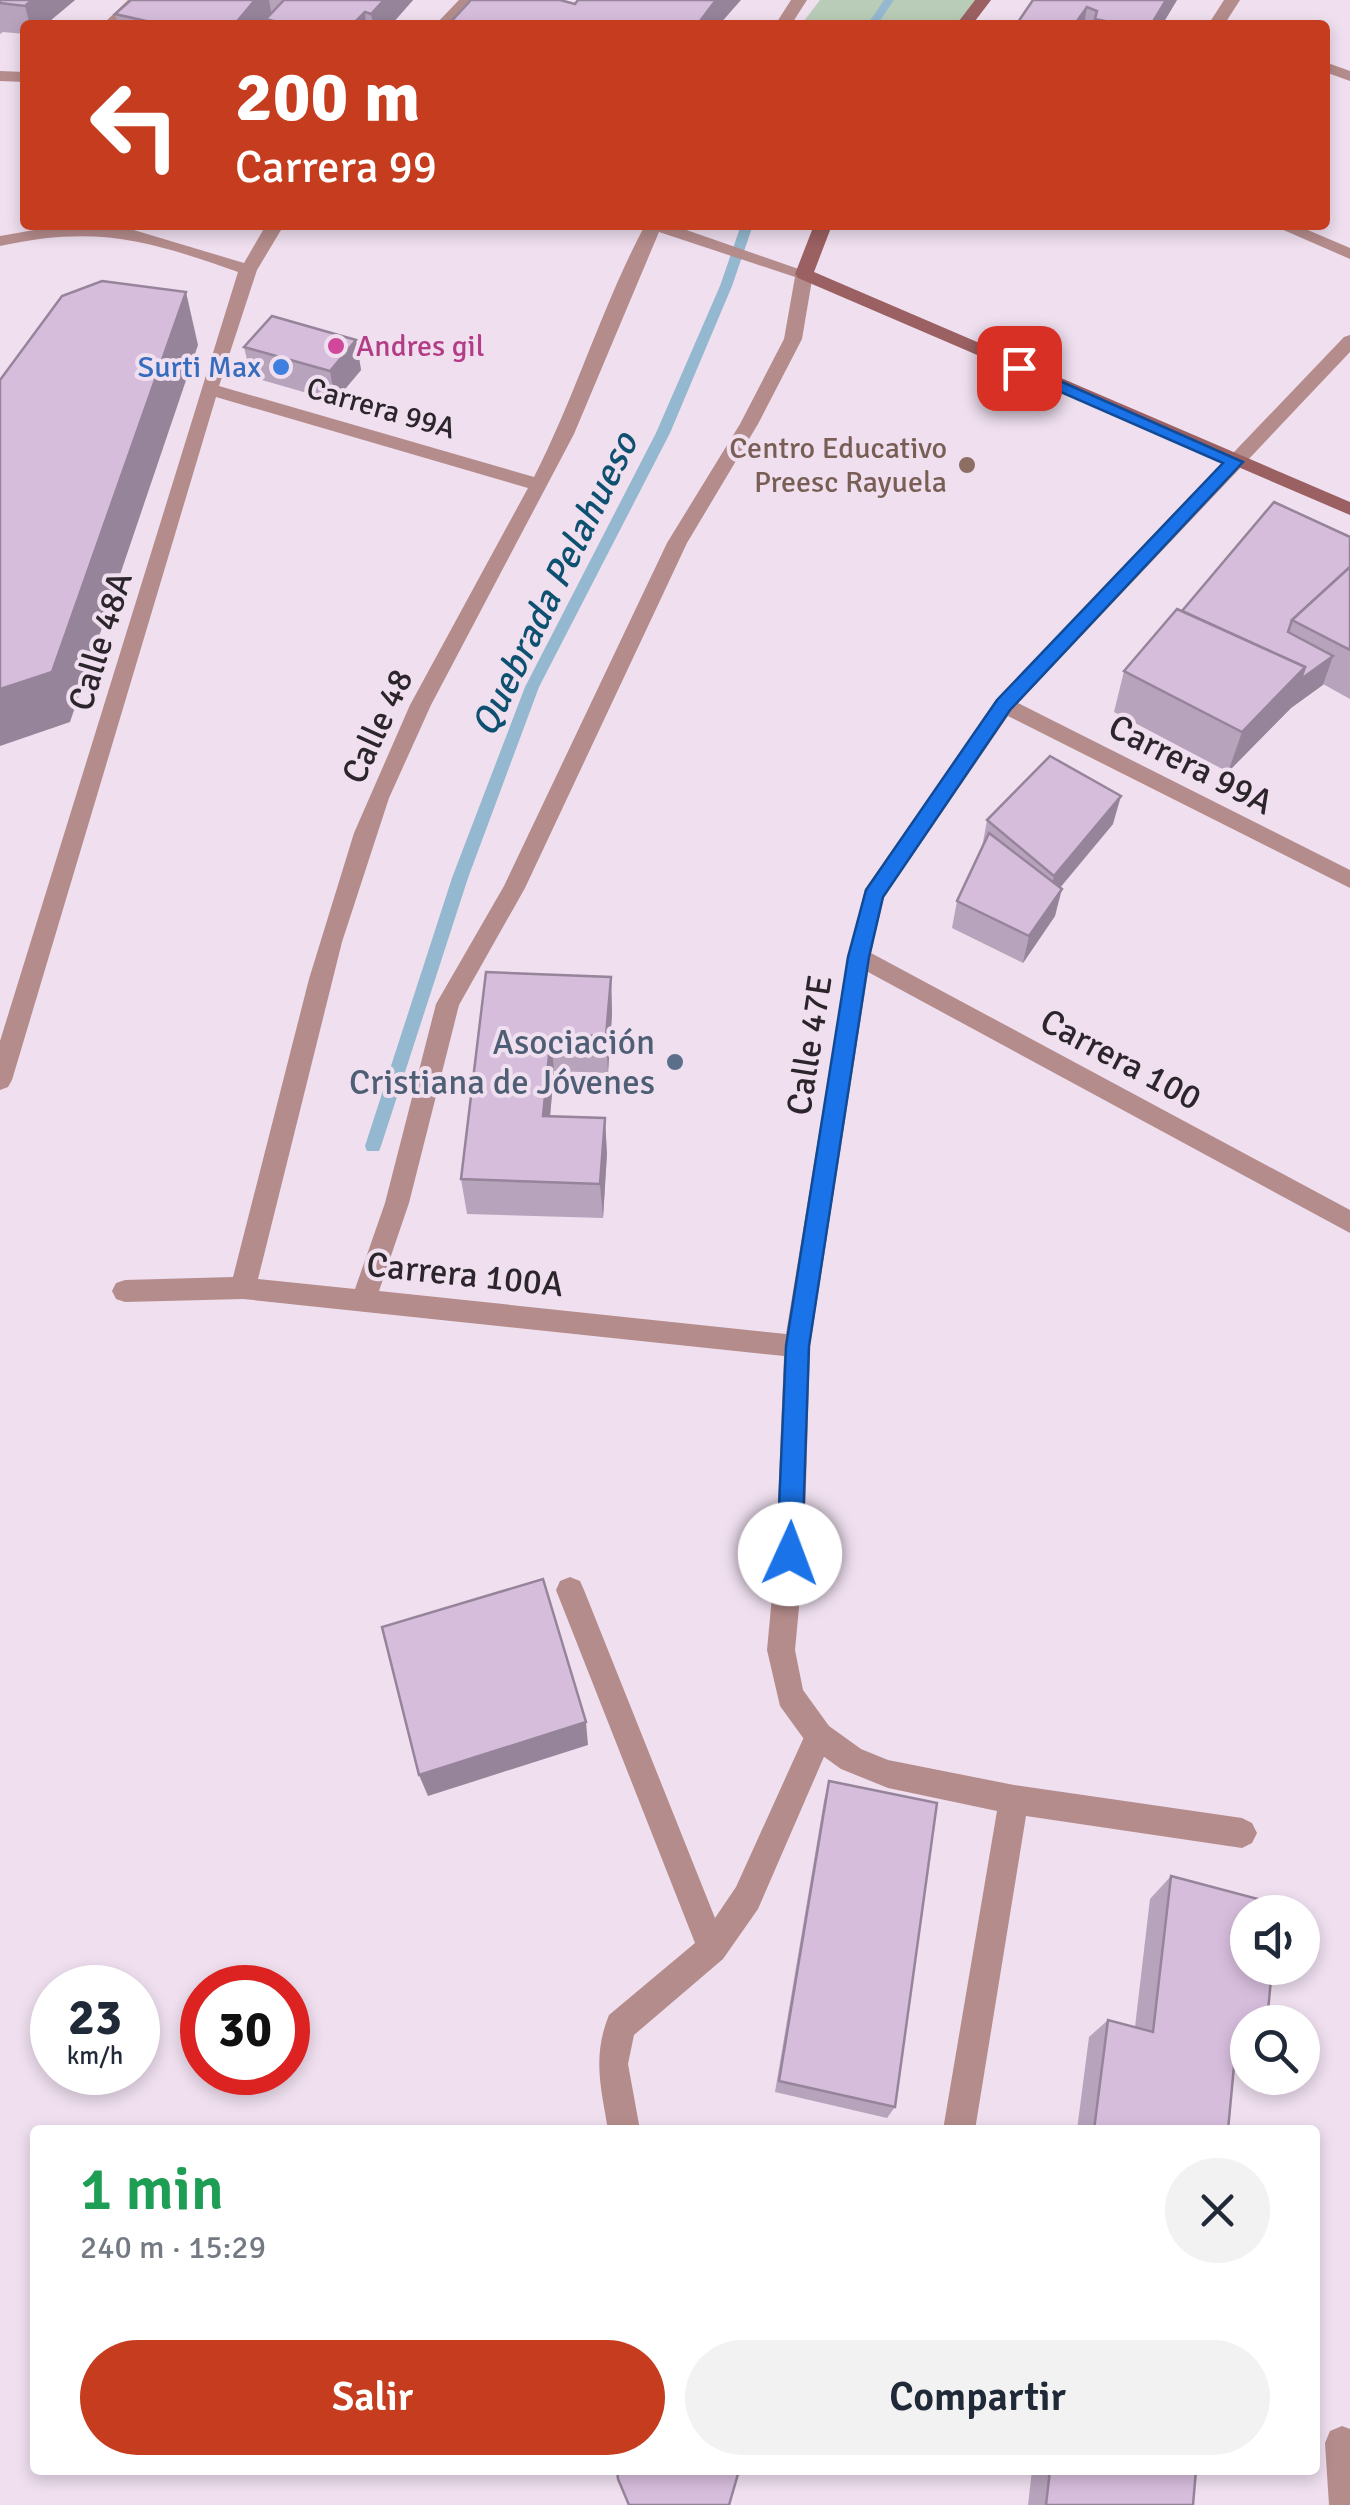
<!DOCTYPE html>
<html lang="es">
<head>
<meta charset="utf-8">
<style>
  body { margin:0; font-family:Signika,sans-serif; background:#f2f2f3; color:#1f2937; height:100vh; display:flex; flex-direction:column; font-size:38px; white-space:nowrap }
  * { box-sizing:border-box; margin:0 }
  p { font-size:32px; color:#747a83 }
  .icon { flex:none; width:55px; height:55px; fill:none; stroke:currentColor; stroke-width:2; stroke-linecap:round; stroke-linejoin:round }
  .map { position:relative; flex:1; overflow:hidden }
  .drawer { position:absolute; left:30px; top:2125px; width:1290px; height:350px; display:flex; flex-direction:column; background:#fff; border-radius:10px; box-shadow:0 5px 15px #0003 }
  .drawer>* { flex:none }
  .hud { position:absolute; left:20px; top:20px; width:1310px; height:210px; border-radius:10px; box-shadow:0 5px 15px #0003; background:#c63c1e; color:#fff; overflow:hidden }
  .buttons { position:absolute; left:1230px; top:1895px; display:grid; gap:20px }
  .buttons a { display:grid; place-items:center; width:90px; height:90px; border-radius:50%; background:#fff; box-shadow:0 5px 15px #0003; font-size:50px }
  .speed { position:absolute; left:30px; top:1965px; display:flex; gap:20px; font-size:50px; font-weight:700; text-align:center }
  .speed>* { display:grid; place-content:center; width:130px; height:130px; border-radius:50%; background:#fff; box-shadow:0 5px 15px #0003; line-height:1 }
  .speed small { font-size:25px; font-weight:400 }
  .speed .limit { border:15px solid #d22; background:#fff; color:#111 }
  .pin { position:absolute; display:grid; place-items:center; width:85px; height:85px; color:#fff; margin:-42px; border-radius:20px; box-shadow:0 5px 15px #0006 }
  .me { position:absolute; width:110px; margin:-55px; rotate:2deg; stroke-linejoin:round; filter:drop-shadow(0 0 8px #0008) }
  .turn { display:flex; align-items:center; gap:35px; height:210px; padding:0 50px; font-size:45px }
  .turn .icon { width:130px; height:130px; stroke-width:2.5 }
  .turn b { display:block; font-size:70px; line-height:85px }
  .round { display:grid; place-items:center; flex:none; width:105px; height:105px; border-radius:52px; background:#f2f2f3 }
  .head { display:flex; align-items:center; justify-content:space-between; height:170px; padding:0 50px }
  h1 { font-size:60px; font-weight:600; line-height:75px; color:#1e9e55 }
  .primary-button { display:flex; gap:20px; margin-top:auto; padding:20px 50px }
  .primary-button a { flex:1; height:115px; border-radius:60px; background:#c63c1e; color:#fff; font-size:40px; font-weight:600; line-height:115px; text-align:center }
  .primary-button a+a { background:#f2f2f3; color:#1f2937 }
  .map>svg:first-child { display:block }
  .green { fill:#b9ccb7 }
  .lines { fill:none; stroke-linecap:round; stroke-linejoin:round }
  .stream { fill:#93b8cf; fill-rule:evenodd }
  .lane { fill:#b58c8c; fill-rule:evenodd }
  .street { fill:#b58c8c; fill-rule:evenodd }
  .secondary { fill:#9b6062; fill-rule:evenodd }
  .wall { fill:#b8a3bd }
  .shaded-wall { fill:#96849a }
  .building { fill:#d6bddc; stroke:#96849a; stroke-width:2.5 }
  .route { fill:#1a73e8; stroke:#114b97; stroke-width:2.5 }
  .hotel-dot { fill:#d1479c; stroke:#efdfef; stroke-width:4 }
  .shop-dot { fill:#3f7fe0; stroke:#efdfef; stroke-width:4 }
  .education-dot { fill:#8d6e63; stroke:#efdfef; stroke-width:4 }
  .service-dot { fill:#5c6f8a; stroke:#efdfef; stroke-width:4 }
  .labels { text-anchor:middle; stroke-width:8; stroke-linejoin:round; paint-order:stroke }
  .far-hotel-label { font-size:30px; fill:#b23c85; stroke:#efdfef; text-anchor:start }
  .far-shop-label { font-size:30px; fill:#366cbe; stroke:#efdfef; text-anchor:end }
  .far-street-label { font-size:30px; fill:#2c262c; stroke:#efdfef }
  .far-education-label { font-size:30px; fill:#785e54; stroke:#efdfef; text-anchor:end }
  .street-label { font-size:35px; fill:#2c262c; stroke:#efdfef }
  .service-label { font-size:35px; fill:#4e5e75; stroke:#efdfef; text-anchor:end }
  .water-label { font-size:38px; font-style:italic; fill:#0d5070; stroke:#efdfef }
</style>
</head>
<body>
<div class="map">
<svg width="1350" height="2505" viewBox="0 0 1350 2505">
  <rect width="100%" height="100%" fill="#efdfef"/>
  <polygon class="green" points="820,0 977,0 960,25 801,25"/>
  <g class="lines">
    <g class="stream">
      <polygon points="884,0 894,0 877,25 867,25"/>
      <polygon points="741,225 753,225 732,286 670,433 539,687 468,878 381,1146 379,1151 367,1151 365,1146 452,878 525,687 656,433 720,286"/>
    </g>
    <g class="lane">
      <path d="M570,1577L580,1581L584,1590L715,1918L736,1887L809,1726L819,1722L829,1726L833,1736L758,1909L723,1959L634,2035L628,2064L640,2130H608C601,2087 592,2057 609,2015L695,1943L556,1590L560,1581Z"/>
      <polygon points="1342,2426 1350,2429 1350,2505 1329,2505 1325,2443 1330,2431"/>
    </g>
    <g class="street">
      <polygon points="128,0 145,0 119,25 102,25"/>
      <polygon points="459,0 476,0 452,25 435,25"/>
      <polygon points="791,0 807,0 791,25 775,25"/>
      <polygon points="1224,0 1240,0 1224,25 1208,25"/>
      <polygon points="1325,62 1350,71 1350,81 1325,72"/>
      <polygon points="0,71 25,72 25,82 0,81"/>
      <path d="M63,225L127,228L244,263L266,225H284L257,270L219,386L534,477C576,395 602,306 645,225H672L813,274L802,339L758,424L687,543L525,888L459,1005L409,1203L379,1291L786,1334L848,957L865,889L997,700L1344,337L1350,335V352L1018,703L1350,870V888L1008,716L884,897L871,953L1350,1210V1233L868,972L810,1346L804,1554L795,1650L803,1690L829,1726L861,1749L888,1760L1014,1785L1242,1818L1252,1823L1257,1833L1252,1843L1242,1848L1026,1816L975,2130H943L997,1811L888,1788L841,1769L809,1746L780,1706L767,1650L776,1554L784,1356L243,1299L125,1302L116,1299L112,1291L116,1283L125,1280L233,1277L309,979L354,833L410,705L528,488L216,397L12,1080L8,1087L0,1090V1041L238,272C147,240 97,225 0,246V236ZM659,232L795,277L784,339L740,424L667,543L504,886L436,1004L385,1203L355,1289L258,1279L342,942L389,798L431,705L574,434Z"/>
      <polygon points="1272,225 1296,225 1350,248 1350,259"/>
    </g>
    <g class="secondary">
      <polygon points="975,0 991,0 972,25 956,25"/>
      <polygon points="814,225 832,225 814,272 1350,502 1350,515 798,278 795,274"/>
    </g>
  </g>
  <g class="wall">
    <polygon points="0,0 75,0 45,25 25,25 25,34 3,32 0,34"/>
    <polygon points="131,0 413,0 391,25 267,25 267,22 264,25 118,25 115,14"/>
    <polygon points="1033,0 1177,0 1162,25 1016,25"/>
    <polygon points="356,340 361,370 335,401 251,377 244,347"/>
    <polygon points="1350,537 1350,699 1323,684 1291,708 1228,772 1114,712 1124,671 1182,611"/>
    <polygon points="987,820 1113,824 1060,888 1055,916 1023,963 952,928 957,901 982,848"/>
    <polygon points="486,972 611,977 612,1014 608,1073 554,1071 550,1116 607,1153 603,1218 467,1214 461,1179"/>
    <polygon points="829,1781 895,2107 887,2118 775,2092 824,1801"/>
    <polygon points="1171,1876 1248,2022 1248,2054 1240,2058 1234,2059 1228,2130 1077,2130 1089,2037 1108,2020 1135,2027 1150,1899"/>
    <polygon points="1032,2470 1196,2470 1193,2505 1028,2505"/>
  </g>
  <g class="shaded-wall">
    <polygon points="32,0 75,0 45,25 30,25 25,6"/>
    <polygon points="255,0 269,0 272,16 266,19 267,22 264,25 234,25"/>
    <polygon points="384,0 413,0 391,25 373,25 371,14"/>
    <polygon points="716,0 741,0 719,25 697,25"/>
    <polygon points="1166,0 1177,0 1162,25 1151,25"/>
    <polygon points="1087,7 1084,25 1074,25"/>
    <polygon points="365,12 366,25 352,25"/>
    <polygon points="186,292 198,345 70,722 0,746 0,689"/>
    <polygon points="356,340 361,370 335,401 330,371"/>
    <polygon points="1333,656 1323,685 1291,708 1228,772 1242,732 1305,667"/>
    <polygon points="1121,796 1113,824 1047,903 1054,876"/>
    <polygon points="1062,889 1055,916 1023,963 1029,936"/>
    <polygon points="611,977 612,1014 608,1073 606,1036"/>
    <polygon points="551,1035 554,1071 547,1151 543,1116"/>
    <polygon points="605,1118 607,1153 603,1218 600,1184"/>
    <polygon points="586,1722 588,1745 428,1796 419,1775"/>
  </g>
  <g class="building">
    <polygon points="0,0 32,0 25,6 0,3"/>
    <polygon points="131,0 255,0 234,25 164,25 115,14"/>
    <polygon points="284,0 384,0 371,14 365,12 352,25 288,25 266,19"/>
    <polygon points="471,0 560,0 575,4 578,0 716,0 697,25 448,25"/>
    <polygon points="1033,0 1166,0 1151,25 1124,25 1095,19 1097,11 1087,7 1074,25 1076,25 1016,25"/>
    <polygon points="102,281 186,292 52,672 0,689 0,380 62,296"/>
    <polygon points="272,316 356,340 330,371 244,347"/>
    <polygon points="1274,502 1350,537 1350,567 1292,620 1288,632 1333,656 1301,679 1305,667 1182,611"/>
    <polygon points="1350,567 1350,650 1292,620"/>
    <polygon points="1177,609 1305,667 1242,732 1124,671"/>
    <polygon points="1050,756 1121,796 1054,876 987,820"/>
    <polygon points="989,833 1062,889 1029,936 957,901"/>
    <polygon points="486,972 611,977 606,1036 551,1035 543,1116 605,1118 600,1184 461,1179"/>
    <polygon points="543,1579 586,1722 419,1775 382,1627"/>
    <polygon points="829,1781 937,1803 895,2107 779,2081"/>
    <polygon points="1171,1876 1277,1904 1277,1912 1248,1912 1248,1968 1272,1968 1267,2022 1248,2022 1248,2044 1236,2045 1228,2130 1094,2130 1108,2020 1153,2032"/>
    <polygon points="617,2470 728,2470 738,2474 729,2505 629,2505 618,2479"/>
    <polygon points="1050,2470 1196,2470 1193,2505 1046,2505"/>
  </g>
  <polygon class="route" points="1019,363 1243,462 1010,710 883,897 869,957 809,1346 802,1554 798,1562 790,1566 781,1562 777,1554 786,1346 848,957 866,890 997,700 1223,463 1013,371 1013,364"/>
  <circle class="hotel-dot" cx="336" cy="346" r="10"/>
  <circle class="shop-dot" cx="281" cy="367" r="10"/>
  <circle class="education-dot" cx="967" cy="465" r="10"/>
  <circle class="service-dot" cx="675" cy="1062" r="10"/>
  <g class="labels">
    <g class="far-hotel-label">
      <text x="356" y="356">Andres gil</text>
    </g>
    <g class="far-shop-label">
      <text x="261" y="377">Surti Max</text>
    </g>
    <g class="far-street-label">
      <text transform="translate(381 408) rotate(16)" y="10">Carrera 99A</text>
    </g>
    <g class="far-education-label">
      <text x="947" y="458">Centro Educativo<tspan x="947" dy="34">Preesc Rayuela</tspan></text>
    </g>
    <g class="street-label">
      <text transform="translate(100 641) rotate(-73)" y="12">Calle 48A</text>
      <text transform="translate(377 726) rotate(-65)" y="12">Calle 48</text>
      <text transform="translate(1191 764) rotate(27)" y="12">Carrera 99A</text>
      <text transform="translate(809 1045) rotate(-81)" y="12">Calle 47E</text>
      <text transform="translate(1121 1059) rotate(28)" y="12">Carrera 100</text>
      <text transform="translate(465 1274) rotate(6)" y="12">Carrera 100A</text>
    </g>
    <g class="service-label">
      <text x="655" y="1054">Asociación<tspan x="655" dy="40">Cristiana de Jóvenes</tspan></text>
    </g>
    <g class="water-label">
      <text transform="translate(554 584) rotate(-64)" y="13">Quebrada Pelahueso</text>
    </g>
  </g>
</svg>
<div class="buttons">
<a><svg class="icon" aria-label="sound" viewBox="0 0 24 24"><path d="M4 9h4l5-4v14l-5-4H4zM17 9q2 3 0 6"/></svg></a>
<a><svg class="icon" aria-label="search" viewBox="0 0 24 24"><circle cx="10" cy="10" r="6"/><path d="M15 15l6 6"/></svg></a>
</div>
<div class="speed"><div>23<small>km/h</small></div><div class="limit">30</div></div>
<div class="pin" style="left:1019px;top:368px;background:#d93025"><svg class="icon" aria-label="arrive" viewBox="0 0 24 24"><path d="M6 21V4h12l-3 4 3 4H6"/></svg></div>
<svg class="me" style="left:790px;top:1554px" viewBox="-20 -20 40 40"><circle r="19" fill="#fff"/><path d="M0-13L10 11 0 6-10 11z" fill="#1a73e8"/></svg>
<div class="hud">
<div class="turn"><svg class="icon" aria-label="left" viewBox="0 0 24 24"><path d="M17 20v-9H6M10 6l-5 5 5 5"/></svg><div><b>200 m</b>Carrera 99</div></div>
</div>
<section class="drawer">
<div class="head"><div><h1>1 min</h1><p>240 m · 15:29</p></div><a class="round"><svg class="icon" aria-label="close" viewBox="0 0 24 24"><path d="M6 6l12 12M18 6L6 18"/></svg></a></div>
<div class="primary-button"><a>Salir</a><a>Compartir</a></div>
</section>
</div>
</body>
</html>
